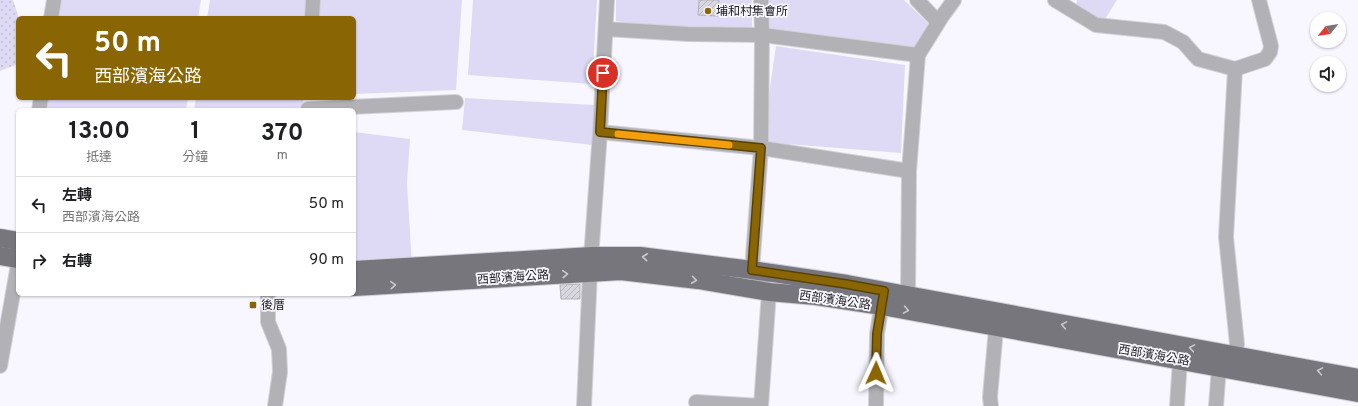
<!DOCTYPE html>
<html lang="zh-TW">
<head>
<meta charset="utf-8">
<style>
  body { margin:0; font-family:Overpass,"Noto Sans TC",sans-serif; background:#f6f6f6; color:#202124; height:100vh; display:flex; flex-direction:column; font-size:15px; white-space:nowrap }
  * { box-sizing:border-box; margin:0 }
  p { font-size:13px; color:#757577 }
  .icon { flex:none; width:22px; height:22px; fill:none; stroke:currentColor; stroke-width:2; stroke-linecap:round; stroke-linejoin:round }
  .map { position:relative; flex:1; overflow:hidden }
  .details { position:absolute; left:16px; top:108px; width:340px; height:188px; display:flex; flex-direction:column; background:#fff; border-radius:6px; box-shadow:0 1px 3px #0004 }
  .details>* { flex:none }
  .hud { position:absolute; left:16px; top:16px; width:340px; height:84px; border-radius:6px; box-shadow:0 1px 3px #0004; background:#8a6503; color:#fff; overflow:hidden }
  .needle { width:26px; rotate:240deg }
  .buttons { position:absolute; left:1310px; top:12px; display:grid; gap:8px }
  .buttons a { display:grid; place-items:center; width:36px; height:36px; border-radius:50%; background:#fff; box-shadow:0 1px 3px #0004; font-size:20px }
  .pin { position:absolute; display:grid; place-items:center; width:34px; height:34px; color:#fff; margin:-17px; border:2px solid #fff; border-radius:50%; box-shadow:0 1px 4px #0007 }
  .me { position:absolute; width:44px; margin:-22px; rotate:1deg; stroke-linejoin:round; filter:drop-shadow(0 0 3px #0008) }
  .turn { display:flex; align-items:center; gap:14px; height:84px; padding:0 12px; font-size:18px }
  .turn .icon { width:52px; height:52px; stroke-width:2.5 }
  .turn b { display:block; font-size:28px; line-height:34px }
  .eta { display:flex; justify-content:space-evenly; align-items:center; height:68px; text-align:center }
  .eta b { font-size:24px; font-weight:700; line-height:28px }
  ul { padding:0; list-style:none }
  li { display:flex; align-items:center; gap:12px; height:56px; padding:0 12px; border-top:1px solid #e0e0e0 }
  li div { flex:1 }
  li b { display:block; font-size:15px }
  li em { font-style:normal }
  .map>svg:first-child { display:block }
  .grass { fill:url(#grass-dots) }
  .garden { fill:#dedaf5 }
  .building { fill:url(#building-hatch); stroke:#b2b1ba }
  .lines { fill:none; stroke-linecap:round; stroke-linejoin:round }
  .minor-casing { stroke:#d1d1d8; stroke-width:16 }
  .major-casing { stroke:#d1d1d8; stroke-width:20 }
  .minor { stroke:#b2b1b5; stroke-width:14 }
  .major { stroke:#77767d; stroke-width:18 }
  .oneway { stroke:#cbcad2 }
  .route-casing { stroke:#5a4202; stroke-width:10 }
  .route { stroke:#8a6503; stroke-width:7 }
  .slow { stroke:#f59e0b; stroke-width:7 }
  .poi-dot { fill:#8a6503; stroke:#f8f7ff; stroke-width:1.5 }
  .labels { text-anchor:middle; stroke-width:3.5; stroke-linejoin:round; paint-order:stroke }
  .poi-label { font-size:12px; fill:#222225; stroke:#f8f7ff; text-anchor:start }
  .street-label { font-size:12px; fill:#222225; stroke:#f8f7ff }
</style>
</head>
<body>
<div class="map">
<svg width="1358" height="406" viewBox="0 0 1358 406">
  <defs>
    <pattern id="grass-dots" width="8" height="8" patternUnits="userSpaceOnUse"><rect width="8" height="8" fill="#dedaf5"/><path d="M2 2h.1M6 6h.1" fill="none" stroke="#bebbd2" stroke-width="1.8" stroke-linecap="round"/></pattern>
    <pattern id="building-hatch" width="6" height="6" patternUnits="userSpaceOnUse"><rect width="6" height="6" fill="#d8d7e0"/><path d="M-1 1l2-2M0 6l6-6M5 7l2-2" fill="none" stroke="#b9b8c0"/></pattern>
  </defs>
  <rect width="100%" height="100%" fill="#f8f7ff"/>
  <polygon class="grass" points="0,0 13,0 19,18 18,18 18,64 0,71"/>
  <g class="garden">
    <polygon points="53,0 201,0 198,18 51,18"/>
    <polygon points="210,0 306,0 307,18 207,18"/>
    <polygon points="317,0 462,0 456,90 355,94 354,18 316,18"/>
    <polygon points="473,0 597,0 592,84 468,75"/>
    <polygon points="616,0 752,0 752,31 688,34 616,21"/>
    <polygon points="766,0 904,0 934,29 911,54 768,28"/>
    <polygon points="1077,0 1117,0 1100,27 1074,14"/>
    <polygon points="776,46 905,65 901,153 762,142"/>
    <polygon points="40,98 188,98 186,110 39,110"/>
    <polygon points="196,98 304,98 302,110 194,110"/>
    <polygon points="465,98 594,105 592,145 462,130"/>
    <polygon points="354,132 410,139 407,183 412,267 354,263"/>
  </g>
  <g class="building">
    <polygon points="699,0 719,0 718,16 698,15"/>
    <polygon points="580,284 580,299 561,299 560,285"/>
  </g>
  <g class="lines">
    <defs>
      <g id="minor">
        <polyline points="917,0 938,22"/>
        <polyline points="1055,0 1096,25 1164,32 1183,42 1198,59 1235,69 1226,237 1237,344 1234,356 1219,367 1216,406"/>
        <polyline points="51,18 54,0"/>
        <polyline points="312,18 313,0"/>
        <polyline points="606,29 688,34 762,35 918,55"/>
        <polyline points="1235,69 1265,59 1270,52 1271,46 1259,0"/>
        <polyline points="308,109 456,102"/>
        <polyline points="39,110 41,98"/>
        <polyline points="600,132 761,148 909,171"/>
        <polyline points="268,294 268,322 279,349 280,372 275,406"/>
        <polyline points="908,296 909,171 918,55 941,18 954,0"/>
        <polyline points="0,366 18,265"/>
        <polyline points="696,402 761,406 769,292 752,270 761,148 762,35 761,0"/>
        <polyline points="584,406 590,272 600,132 607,0"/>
        <polyline points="876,406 877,334 883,296"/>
        <polyline points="991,406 990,397 997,317"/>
        <polyline points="1177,406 1180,360"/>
      </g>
      <g id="major">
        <polyline points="0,238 18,241"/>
        <polyline points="0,256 18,259"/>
        <polyline points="354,270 592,256 640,256 752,270 847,284 1358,378"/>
        <polyline points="354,287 621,271 698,280 769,292 816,296 882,306 1358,393"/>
      </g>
    </defs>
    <use href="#minor" class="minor-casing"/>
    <use href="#major" class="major-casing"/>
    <use href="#minor" class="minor"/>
    <use href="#major" class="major"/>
  </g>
  <defs><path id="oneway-chevron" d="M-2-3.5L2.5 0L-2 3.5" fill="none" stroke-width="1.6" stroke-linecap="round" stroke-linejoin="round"/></defs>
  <g class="oneway">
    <use href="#oneway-chevron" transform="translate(645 257) rotate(-174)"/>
    <use href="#oneway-chevron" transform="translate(565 274) rotate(-4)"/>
    <use href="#oneway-chevron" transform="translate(694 280) rotate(8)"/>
    <use href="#oneway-chevron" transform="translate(393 285) rotate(-4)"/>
    <use href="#oneway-chevron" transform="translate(906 310) rotate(10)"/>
    <use href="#oneway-chevron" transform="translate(1064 325) rotate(-170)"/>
    <use href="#oneway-chevron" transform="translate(1192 348) rotate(-170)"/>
    <use href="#oneway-chevron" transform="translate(1320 371) rotate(-170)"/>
  </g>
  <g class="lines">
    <defs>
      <polyline id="route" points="603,73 600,132 761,148 752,270 846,284 884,291 877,334 876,373"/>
    </defs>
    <use href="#route" class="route-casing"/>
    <use href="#route" class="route"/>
    <polyline class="slow" points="618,134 729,145"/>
  </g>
  <g class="poi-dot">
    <circle cx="708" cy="11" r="4"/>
    <rect x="249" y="301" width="8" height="8" rx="2"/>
  </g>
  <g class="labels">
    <g class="poi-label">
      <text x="716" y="15">埔和村集會所</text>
      <text x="261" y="309">後厝</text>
    </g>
    <g class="street-label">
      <text transform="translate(513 277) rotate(-4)" y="4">西部濱海公路</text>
      <text transform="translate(835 300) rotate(8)" y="4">西部濱海公路</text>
      <text transform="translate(1154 355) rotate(10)" y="4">西部濱海公路</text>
    </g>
  </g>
</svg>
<div class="buttons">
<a><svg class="needle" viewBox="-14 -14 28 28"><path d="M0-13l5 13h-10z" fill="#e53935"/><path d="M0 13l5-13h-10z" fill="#757577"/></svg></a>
<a><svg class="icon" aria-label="sound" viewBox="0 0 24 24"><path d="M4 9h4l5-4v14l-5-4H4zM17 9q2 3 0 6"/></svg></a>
</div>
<div class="pin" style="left:603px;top:73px;background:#d93025"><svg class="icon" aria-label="arrive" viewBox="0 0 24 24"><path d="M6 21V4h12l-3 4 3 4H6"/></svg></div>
<svg class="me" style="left:876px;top:373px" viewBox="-20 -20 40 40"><path d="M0-17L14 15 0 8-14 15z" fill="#8a6503" stroke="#fff" stroke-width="4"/></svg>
<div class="hud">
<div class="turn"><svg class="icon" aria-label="left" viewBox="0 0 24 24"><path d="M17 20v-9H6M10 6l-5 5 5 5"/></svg><div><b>50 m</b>西部濱海公路</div></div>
</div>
<section class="details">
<div class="eta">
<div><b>13:00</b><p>抵達</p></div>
<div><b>1</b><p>分鐘</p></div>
<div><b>370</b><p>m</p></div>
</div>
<ul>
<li><svg class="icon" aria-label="left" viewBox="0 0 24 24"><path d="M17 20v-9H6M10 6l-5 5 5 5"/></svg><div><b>左轉</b><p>西部濱海公路</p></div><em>50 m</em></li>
<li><svg class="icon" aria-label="right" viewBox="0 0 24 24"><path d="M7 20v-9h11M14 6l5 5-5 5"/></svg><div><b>右轉</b></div><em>90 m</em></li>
</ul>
</section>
</div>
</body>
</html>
